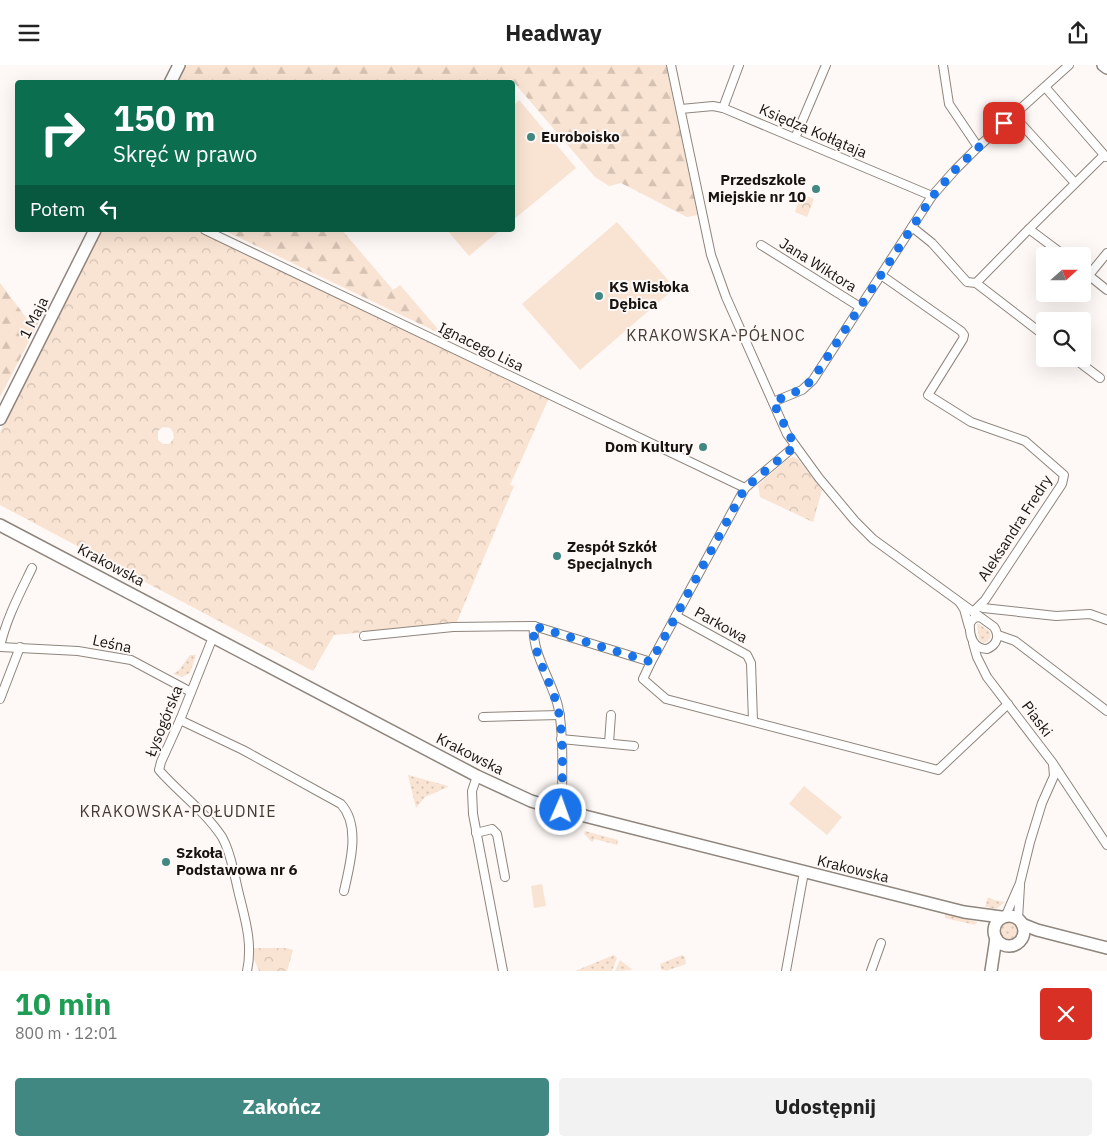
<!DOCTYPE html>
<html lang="pl">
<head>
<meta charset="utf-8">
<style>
  body { margin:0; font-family:"IBM Plex Sans",sans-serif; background:#f2f2f2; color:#222; height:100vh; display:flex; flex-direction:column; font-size:19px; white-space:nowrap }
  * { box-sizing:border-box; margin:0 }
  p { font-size:16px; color:#767676 }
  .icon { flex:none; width:28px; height:28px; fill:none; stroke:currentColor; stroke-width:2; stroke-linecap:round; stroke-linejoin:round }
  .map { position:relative; height:906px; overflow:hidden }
  .sheet { display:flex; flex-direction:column; background:#fff; flex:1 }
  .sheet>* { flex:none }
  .guide { position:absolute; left:15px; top:15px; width:500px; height:152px; border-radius:5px; box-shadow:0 5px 20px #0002; background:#0b6e4f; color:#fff; overflow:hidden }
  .needle { width:32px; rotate:69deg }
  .buttons { position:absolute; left:1036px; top:182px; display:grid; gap:10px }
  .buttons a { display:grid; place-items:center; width:55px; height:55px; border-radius:5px; background:#fff; box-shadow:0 5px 20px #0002; font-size:25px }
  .pin { position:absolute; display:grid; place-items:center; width:42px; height:42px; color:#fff; margin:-21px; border-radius:10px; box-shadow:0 2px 8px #0006 }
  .me { position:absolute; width:55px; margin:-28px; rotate:2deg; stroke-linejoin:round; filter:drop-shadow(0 0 4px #0008) }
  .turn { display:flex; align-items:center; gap:18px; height:105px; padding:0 15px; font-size:22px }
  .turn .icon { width:65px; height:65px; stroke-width:2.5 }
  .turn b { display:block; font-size:35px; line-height:42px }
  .then { display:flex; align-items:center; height:48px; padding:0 15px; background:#0003; gap:10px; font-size:19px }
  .round { display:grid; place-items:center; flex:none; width:52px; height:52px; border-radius:5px; background:#f2f2f2 }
  .overview { display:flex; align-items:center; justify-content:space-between; height:85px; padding:0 15px }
  h1 { font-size:30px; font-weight:800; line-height:38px; color:#1e9e55 }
  .action { display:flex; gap:10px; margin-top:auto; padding:10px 15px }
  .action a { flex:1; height:58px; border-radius:5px; background:#418883; color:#fff; font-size:20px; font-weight:800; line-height:58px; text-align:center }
  .action a+a { background:#f2f2f2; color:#222 }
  header { display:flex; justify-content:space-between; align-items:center; height:65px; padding:0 15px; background:#fff; font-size:22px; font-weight:800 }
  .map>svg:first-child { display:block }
  .grass { fill:url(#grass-dots) }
  .forest { fill:url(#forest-firs) }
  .park { fill:url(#park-crowns); fill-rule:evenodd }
  .pitch { fill:#f9e3d2 }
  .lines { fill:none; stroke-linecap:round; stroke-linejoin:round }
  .street-casing { stroke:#8f857d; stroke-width:10 }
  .secondary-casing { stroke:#8f857d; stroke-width:14 }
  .street { stroke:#fff; stroke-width:8 }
  .secondary { stroke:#fff; stroke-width:11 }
  .route { stroke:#1a73e8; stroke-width:9; stroke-dasharray:0 16.2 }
  .poi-dot { fill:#418883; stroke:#fef9f6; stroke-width:2 }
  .labels { text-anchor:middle; stroke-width:4; stroke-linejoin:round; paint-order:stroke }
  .street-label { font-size:15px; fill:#171310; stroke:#fef9f6 }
  .poi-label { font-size:15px; font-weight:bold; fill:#171310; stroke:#fef9f6; text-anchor:start }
  .neighbourhood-label { font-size:16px; letter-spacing:1px; fill:#433b34; stroke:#fef9f6 }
</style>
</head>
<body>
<header><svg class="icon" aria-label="menu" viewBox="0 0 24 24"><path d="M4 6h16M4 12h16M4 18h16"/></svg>Headway<svg class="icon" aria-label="share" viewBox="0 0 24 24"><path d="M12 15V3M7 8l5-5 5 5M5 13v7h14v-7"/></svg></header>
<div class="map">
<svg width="1107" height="906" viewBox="0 0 1107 906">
  <defs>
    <pattern id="grass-dots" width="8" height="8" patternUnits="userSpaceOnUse" patternTransform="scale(1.25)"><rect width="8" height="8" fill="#f9e3d2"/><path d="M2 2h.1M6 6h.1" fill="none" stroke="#d5c2b3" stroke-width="1.8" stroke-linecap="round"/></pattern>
    <pattern id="forest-firs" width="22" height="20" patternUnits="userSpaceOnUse" patternTransform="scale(1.25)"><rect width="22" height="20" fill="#f9e3d2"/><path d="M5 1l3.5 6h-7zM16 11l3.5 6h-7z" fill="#d5c2b3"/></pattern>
    <pattern id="park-crowns" width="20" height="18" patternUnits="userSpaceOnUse" patternTransform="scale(1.25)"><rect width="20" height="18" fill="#f9e3d2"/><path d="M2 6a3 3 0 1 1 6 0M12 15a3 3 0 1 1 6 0" fill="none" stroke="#d5c2b3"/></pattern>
  </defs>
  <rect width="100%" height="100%" fill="#fef9f6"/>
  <g class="grass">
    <polygon points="977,559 979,559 989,566 991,571 988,576 984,578 979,575"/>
    <polygon points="190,590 196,590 190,608 182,612 173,609 179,605"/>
    <polygon points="408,710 448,721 448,722 425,732 416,743"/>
    <polygon points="585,766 618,775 617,780 595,774 592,777 584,769"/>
    <polygon points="988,832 994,835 1005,837 996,844 985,842"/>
    <polygon points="945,849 947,849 977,857 975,860 945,853"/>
    <circle cx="1009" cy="866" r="9"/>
    <polygon points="614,890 617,893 612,906 575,906"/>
    <polygon points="682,890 685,892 686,899 666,906 661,904 660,899"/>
    <polygon points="620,895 633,905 615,906"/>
  </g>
  <g class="forest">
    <polygon points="184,0 666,0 698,150 687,152 621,118 609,121 595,112 511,14 506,18 175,18"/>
    <polygon points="223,165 342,165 393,225 400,220 443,270"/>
    <polygon points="0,218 31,259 39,257 0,332"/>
  </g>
  <g class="park">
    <polygon points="801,129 814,134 807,152 795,147"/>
    <path d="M100,165H199L549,333L510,420L514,421L456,559L334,570L313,606L0,440V367ZM163,362L170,363L173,367L174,373L169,379H163L158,375V366Z"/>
    <polygon points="793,392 798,394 822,425 813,457 760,432 758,420 788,394"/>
    <polygon points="254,883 286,883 293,885 287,906 259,906 254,894"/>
  </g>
  <g class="pitch">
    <polygon points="519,35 576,103 513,155 513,41"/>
    <polygon points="617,157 675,223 580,305 522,239"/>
    <polygon points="447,165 500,165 469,191"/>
    <polygon points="804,721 842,752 827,770 789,739"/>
    <polygon points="542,819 546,841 534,843 531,821"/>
  </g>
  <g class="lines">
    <defs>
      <g id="street">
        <path d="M671,0L711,190L726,232L787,369L819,413L855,456L873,474L994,562C1000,571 997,580 987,584C973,584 969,571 970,558L974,553L979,552"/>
        <polyline points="943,0 949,39 978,82"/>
        <polyline points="1045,22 1106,92"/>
        <polyline points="723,43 739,0"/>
        <polyline points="681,44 713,41 723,43 932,131"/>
        <polyline points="1013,50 1075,118"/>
        <polyline points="795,73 826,0"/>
        <polyline points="912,162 932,178 967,217 976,218 1045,271"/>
        <polyline points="1029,164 1104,90"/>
        <polyline points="205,165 745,423"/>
        <polyline points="761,180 860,242"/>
        <polyline points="1082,205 1107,225"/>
        <polyline points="881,210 961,266 964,270 963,274 928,330 971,357 1025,376 1064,410 1062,419 985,535 974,546"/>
        <polyline points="1089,210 1107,188"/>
        <polyline points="976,218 1029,164 1065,191"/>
        <polyline points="1075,294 1100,313"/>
        <polyline points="773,337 802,325 813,315 932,131 955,105 978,82 1069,0"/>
        <polyline points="795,381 745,423 651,597 643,614 666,634 938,705 1008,639"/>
        <polyline points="960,538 964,544 969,562"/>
        <polyline points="983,543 1056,551 1090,549 1107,555"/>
        <polyline points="676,551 747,590 751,598 753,656"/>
        <path d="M534,561C531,587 552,616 558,641C564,668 562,709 562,738L561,745"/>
        <polyline points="998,570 1015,576 1107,646"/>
        <polyline points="364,571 453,562 534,561 651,597"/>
        <path d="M213,572L180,655L161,697L159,705C179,728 205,746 222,772C230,786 232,800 236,816C242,846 254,874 247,906"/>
        <polyline points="973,578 977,592 987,612 1052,697 1107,780"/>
        <polyline points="0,582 78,586 131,595 191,627"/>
        <path d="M0,582C6,554 20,528 32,503"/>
        <polyline points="0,634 20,582"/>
        <polyline points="483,652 560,650"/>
        <path d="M180,655L243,685L341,739C361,761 350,799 344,826"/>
        <polyline points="561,674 634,681"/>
        <polyline points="609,678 611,650"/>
        <polyline points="477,711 472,726 473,749 503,906"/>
        <polyline points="476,768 492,764 497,769 505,812"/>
        <polyline points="1006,850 1020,818 1030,777 1042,738 1054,711 1053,699"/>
        <polyline points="1018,854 1020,821"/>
        <polyline points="786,906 804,807"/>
        <polyline points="871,906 881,878"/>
      </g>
      <g id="secondary">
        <polyline points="1103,0 1107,3"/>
        <polyline points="170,18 179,0"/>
        <polyline points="0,354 95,165"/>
        <polyline points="0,460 477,711 531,736 561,745 964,847 1001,852"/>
        <circle cx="1009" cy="866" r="15"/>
        <polyline points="1022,859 1037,865 1107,883"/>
        <polyline points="991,906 996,873"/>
      </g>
    </defs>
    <use href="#street" class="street-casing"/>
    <use href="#secondary" class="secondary-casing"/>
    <use href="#street" class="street"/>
    <use href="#secondary" class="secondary"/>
  </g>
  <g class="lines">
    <path class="route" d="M561,745L562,738C562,709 564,678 559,649C555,622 530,587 534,561L651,597L745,423L795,381L773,337L802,324L813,314L932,132L955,105L1004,58"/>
  </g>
  <g class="poi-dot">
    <circle cx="531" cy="72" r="5"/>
    <circle cx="816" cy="124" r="5"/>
    <circle cx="599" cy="231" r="5"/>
    <circle cx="703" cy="382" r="5"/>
    <circle cx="557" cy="491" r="5"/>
    <circle cx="166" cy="797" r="5"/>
  </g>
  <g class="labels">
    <g class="street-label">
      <text transform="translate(813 66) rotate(23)" y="5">Księdza Kołłątaja</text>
      <text transform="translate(818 200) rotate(32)" y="5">Jana Wiktora</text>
      <text transform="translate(34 253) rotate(-63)" y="5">1 Maja</text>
      <text transform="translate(481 282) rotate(26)" y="5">Ignacego Lisa</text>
      <text transform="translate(1015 463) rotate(-57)" y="5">Aleksandra Fredry</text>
      <text transform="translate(111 500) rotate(28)" y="5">Krakowska</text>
      <text transform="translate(721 560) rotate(29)" y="5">Parkowa</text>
      <text transform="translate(112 579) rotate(12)" y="5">Leśna</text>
      <text transform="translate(1037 654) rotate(53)" y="5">Piaski</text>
      <text transform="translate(164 656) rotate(-68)" y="5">Łysogórska</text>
      <text transform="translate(470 689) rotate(27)" y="5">Krakowska</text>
      <text transform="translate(853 804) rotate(14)" y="5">Krakowska</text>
    </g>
    <g class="poi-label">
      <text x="541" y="77">Euroboisko</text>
      <text x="806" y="120" text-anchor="end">Przedszkole<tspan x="806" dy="17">Miejskie nr 10</tspan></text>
      <text x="609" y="227">KS Wisłoka<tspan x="609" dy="17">Dębica</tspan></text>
      <text x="693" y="387" text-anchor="end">Dom Kultury</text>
      <text x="567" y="487">Zespół Szkół<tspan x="567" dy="17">Specjalnych</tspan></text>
      <text x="176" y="793">Szkoła<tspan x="176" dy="17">Podstawowa nr 6</tspan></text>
    </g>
    <g class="neighbourhood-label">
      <text x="716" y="276">KRAKOWSKA-PÓŁNOC</text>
      <text x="178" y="752">KRAKOWSKA-POŁUDNIE</text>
    </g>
  </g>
</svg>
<div class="buttons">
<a><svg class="needle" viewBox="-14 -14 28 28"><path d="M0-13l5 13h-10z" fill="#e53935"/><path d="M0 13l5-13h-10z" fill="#767676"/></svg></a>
<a><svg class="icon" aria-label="search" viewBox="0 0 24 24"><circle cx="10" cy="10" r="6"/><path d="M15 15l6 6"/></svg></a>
</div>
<div class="pin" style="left:1004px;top:58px;background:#d93025"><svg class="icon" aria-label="arrive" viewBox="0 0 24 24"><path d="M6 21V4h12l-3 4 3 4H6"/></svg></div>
<svg class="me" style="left:561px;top:745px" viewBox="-20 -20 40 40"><circle r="17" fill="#1a73e8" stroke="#fff" stroke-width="3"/><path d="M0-11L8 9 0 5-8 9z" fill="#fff"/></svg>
<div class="guide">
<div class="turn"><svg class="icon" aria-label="right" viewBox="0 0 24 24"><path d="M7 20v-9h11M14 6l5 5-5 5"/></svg><div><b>150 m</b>Skręć w prawo</div></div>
<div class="then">Potem<svg class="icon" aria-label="left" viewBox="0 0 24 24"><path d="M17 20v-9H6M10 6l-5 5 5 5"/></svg></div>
</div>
</div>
<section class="sheet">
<div class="overview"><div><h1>10 min</h1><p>800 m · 12:01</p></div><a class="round" style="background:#d93025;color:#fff"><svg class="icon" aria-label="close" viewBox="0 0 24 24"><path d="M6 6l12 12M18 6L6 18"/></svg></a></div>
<div class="action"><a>Zakończ</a><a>Udostępnij</a></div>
</section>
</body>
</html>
